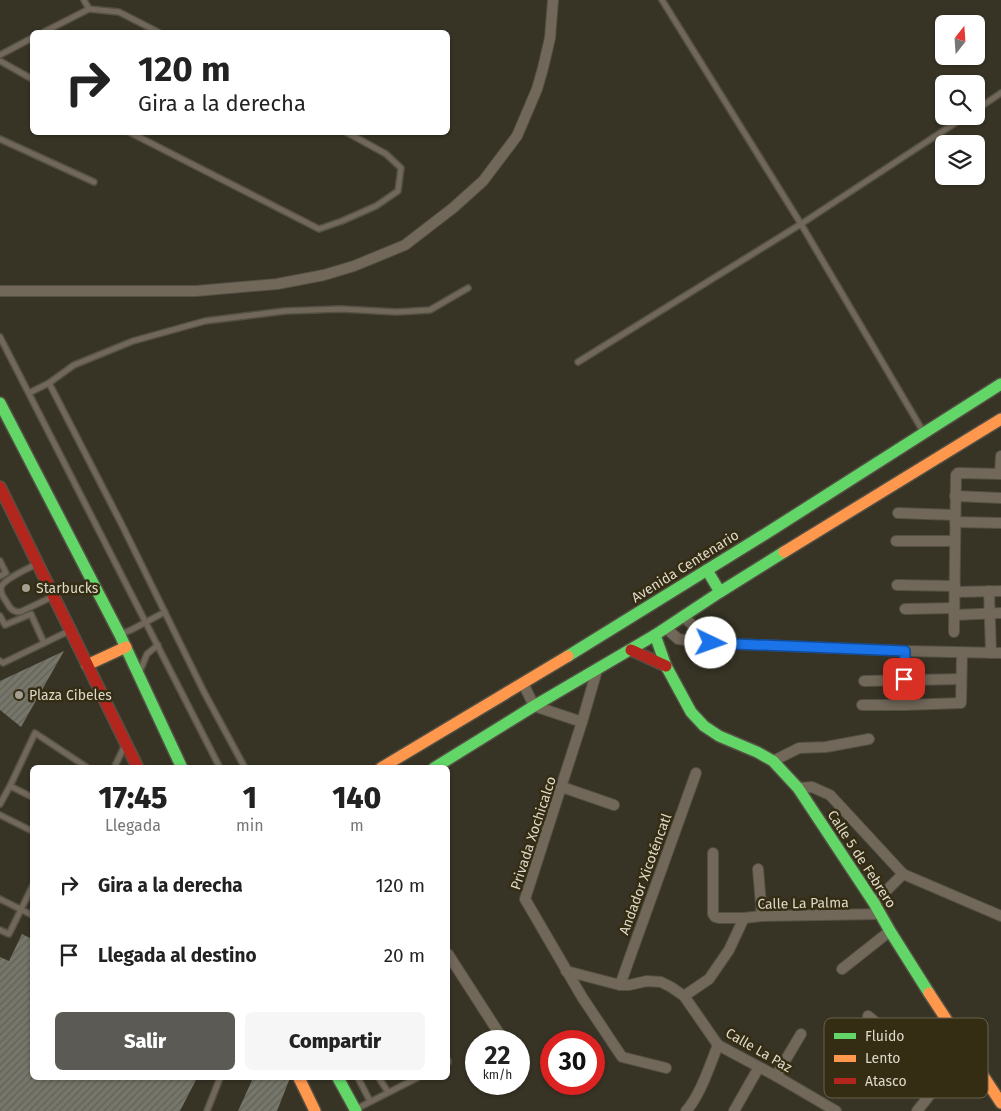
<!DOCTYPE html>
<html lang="es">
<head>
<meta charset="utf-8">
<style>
  body { margin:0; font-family:"Fira Sans",sans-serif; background:#f6f6f6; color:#222; height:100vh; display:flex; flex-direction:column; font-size:19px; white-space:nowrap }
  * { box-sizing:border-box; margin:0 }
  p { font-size:16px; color:#767676 }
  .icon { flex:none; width:28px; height:28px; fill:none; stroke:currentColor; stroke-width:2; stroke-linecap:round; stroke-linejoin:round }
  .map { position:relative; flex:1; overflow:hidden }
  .drawer { position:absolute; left:30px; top:765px; width:420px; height:315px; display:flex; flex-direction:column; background:#fff; border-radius:8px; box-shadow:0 1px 4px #0004 }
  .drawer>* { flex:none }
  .guide { position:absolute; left:30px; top:30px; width:420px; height:105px; border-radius:8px; box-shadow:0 1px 4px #0004; background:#fff; color:#222; overflow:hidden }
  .needle { width:32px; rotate:17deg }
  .tools { position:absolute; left:935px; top:15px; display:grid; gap:10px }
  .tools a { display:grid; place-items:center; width:50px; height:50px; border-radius:8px; background:#fff; box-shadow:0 1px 4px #0004; font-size:25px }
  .speed { position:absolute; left:465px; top:1030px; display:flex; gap:10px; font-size:25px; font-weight:700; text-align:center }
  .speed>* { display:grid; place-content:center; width:65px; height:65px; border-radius:50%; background:#fff; box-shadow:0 1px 4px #0004; line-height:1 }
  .speed small { font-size:12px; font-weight:400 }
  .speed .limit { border:8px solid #d22; background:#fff; color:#111 }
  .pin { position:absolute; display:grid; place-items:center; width:42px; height:42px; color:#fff; margin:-21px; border-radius:10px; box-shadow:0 2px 8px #0006 }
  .me { position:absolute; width:55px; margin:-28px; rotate:93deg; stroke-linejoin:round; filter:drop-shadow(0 0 4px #0008) }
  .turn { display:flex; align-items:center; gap:18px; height:105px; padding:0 25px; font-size:22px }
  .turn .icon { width:65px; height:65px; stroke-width:2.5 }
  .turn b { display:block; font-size:35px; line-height:42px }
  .eta { display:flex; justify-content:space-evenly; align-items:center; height:85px; text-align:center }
  .eta b { font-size:30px; font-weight:800; line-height:35px }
  .action { display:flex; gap:10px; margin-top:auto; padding:10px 25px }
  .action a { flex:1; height:58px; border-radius:8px; background:#5c5a54; color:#fff; font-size:20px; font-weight:800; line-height:58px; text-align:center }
  .action a+a { background:#f6f6f6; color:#222 }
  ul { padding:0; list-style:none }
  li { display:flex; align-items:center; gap:15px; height:70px; padding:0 25px }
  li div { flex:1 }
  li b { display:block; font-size:19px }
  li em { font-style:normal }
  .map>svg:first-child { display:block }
  .building { fill:url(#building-hatch) }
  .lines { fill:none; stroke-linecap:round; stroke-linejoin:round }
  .lane-casing { stroke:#535044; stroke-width:8 }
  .street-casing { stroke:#535044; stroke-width:12 }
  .fast-casing { stroke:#535044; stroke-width:14 }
  .slow-casing { stroke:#535044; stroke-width:14 }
  .jam-casing { stroke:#535044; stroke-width:14 }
  .lane { stroke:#726859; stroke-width:5 }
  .street { stroke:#726859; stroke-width:10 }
  .fast { stroke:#63d668; stroke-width:11 }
  .slow { stroke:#ff974d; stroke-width:11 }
  .jam { stroke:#b3261e; stroke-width:11 }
  .route-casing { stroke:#114b97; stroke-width:12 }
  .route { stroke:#1a73e8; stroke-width:9 }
  .poi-dot { fill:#a49f90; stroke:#352d13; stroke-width:2 }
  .labels { text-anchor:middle; stroke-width:5; stroke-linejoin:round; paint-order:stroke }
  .street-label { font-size:14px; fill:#ded9ca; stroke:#352d13 }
  .poi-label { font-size:14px; fill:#ded9ca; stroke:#352d13; text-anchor:start }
  .key { fill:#352d13; stroke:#68614a; stroke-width:1 }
  .key-label { font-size:14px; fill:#ded9ca }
</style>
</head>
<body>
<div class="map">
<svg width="1001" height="1111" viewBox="0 0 1001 1111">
  <defs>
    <pattern id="building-hatch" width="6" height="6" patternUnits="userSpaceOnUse" patternTransform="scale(1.25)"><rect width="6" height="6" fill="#77766a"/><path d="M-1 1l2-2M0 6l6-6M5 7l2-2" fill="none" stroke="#626158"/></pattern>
  </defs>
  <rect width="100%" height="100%" fill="#373325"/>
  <g class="building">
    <polygon points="64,651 21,727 0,710 0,681"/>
    <polygon points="22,934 32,939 32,1078 197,1078 180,1111 0,1111 0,957 9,961"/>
    <polygon points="253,1078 290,1078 277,1111 238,1111"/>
  </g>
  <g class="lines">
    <defs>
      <g id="lane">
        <polyline points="662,0 801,224 924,433"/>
        <polyline points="89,9 119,12 158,32"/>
        <polyline points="44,32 89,9 84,0"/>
        <polyline points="0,55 32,38"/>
        <polyline points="0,61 32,79"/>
        <polyline points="976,110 1001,93"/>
        <polyline points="129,132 319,229 342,221 376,206 398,191 401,168 386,154 346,132"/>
        <polyline points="0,139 94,182"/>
        <polyline points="0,337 220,768"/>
        <polyline points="578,362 801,224 966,116"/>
        <polyline points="49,383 121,523 204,692 245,768"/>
        <polyline points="29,393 49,383 74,365 133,341 205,321 285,311 341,309 397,312 430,310 468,288"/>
        <polyline points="0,561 6,573 0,576"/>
        <path d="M37,564C29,568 4,579 1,587C0,592 3,597 6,601C10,608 12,612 20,612L52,597"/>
        <polyline points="0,616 5,625 31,614 44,643"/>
        <polyline points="121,634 131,630 165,612"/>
        <polyline points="0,661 3,663 69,631"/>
        <polyline points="140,671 147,654 158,645"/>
        <polyline points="114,768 124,747"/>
        <polyline points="10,786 35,733 88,768"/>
        <polyline points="0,804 10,786 32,797"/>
        <polyline points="0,815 32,831"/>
        <polyline points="0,899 32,915"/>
        <polyline points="0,930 9,934 32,887"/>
        <polyline points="448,1062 448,1061"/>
        <polyline points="358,1078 370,1101"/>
        <polyline points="379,1078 388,1092"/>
        <polyline points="358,1108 417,1078"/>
        <polyline points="207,1111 220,1078"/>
      </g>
      <g id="street">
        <polyline points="0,291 196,291 277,284 324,275 354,266 405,245 453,208 483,181 517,136 537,89 543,68 550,38 553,0"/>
        <polyline points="1000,474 1001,456"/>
        <polyline points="955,496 1001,498"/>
        <polyline points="898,513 955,515"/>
        <polyline points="955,522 1001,523"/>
        <polyline points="896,541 955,541"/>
        <polyline points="897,585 955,586"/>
        <polyline points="989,591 991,653"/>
        <polyline points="955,592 1001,591"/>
        <polyline points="905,609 954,608"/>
        <polyline points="954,615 1001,613"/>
        <polyline points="683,616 711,643"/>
        <polyline points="666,628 678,639 711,643 905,651 1001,653"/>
        <polyline points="954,632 956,475 958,473 1001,474"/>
        <polyline points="905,651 905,705"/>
        <polyline points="597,670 582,722 525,899 582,997 622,1057 666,1068"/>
        <polyline points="864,681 961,679"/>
        <polyline points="523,683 534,706 582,722"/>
        <polyline points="862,705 905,705 961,703 962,653"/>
        <polyline points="773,761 799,748 826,747 869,739"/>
        <polyline points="562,787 614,805"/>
        <polyline points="798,788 812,787 830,795 903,874 1001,916"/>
        <polyline points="713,853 713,914 715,917 719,918 744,918"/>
        <polyline points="758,869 762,916"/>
        <polyline points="874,903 903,874"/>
        <polyline points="448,954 504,1041"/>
        <polyline points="842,969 890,931"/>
        <polyline points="566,971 620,985 629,985 647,981 661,982 671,987 684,996 718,1045 776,1076 836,1111"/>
        <polyline points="620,985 696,773"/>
        <polyline points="684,996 709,979 729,950 744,918 762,916 881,914"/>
        <polyline points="868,1016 930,1066 936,1069 942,1066 963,1046"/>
        <polyline points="776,1076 801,1034"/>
        <path d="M686,1111C700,1096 710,1065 718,1045"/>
        <polyline points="734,1111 759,1067"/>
        <polyline points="917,1111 929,1096"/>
      </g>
      <g id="fast">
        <polyline points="0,403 120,635 182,768"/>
        <polyline points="707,570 720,592"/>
        <polyline points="655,635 666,666 691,712 704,726 719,736 757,752 773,761 798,788 874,903 890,931 929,993"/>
        <polyline points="568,656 770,531 1001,384"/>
        <polyline points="434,768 534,706 655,635 720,592 784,552"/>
        <polyline points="338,1078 356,1111"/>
      </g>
      <g id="slow">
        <polyline points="784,552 1001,419"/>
        <polyline points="87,665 126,647"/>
        <polyline points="381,768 568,656"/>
        <polyline points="929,993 1001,1103"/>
        <polyline points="299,1078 315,1111"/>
      </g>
      <g id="jam">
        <polyline points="0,487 138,768"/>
        <polyline points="631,650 666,666"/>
      </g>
    </defs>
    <use href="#lane" class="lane-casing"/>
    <use href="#street" class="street-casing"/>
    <use href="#fast" class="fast-casing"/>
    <use href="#slow" class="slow-casing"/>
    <use href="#jam" class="jam-casing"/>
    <use href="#lane" class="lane"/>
    <use href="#street" class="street"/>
    <use href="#fast" class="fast"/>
    <use href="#slow" class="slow"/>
    <use href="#jam" class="jam"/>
  </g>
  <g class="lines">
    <defs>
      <polyline id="route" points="711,643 905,651 904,679"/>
    </defs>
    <use href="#route" class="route-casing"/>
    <use href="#route" class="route"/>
  </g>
  <g class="poi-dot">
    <circle cx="26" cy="588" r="5"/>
    <circle cx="19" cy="695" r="5"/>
  </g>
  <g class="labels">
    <g class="street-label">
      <text transform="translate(685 566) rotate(-32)" y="5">Avenida Centenario</text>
      <text transform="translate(533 833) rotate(-72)" y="5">Privada Xochicalco</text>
      <text transform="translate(862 859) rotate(57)" y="5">Calle 5 de Febrero</text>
      <text transform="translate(645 874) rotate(-70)" y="5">Andador Xicoténcatl</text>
      <text transform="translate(803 903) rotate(-1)" y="5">Calle La Palma</text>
      <text transform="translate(759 1050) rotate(30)" y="5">Calle La Paz</text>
    </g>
    <g class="poi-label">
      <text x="36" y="593">Starbucks</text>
      <text x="29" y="700">Plaza Cibeles</text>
    </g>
  </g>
  <rect x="824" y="1018" width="164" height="80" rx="8" class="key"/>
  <rect x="834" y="1033" width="22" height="6" fill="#63d668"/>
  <rect x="834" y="1055" width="22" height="7" fill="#ff974d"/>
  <rect x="834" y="1078" width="22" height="6" fill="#b3261e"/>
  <g class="key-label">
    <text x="865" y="1041">Fluido</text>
    <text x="865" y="1063">Lento</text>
    <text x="865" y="1086">Atasco</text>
  </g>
</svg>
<div class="tools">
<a><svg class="needle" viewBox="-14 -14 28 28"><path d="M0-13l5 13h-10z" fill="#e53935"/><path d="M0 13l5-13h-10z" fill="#767676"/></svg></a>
<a><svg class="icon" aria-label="search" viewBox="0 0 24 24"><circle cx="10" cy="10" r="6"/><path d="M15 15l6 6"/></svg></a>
<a><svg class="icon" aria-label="layers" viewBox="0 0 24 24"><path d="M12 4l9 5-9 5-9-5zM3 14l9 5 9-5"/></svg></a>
</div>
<div class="speed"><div>22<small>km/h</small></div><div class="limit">30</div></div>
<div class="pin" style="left:904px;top:679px;background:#d93025"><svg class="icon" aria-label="arrive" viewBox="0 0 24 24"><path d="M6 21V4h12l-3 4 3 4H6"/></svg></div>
<svg class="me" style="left:711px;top:643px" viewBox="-20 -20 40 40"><circle r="19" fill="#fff"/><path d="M0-13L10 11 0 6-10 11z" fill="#1a73e8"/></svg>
<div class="guide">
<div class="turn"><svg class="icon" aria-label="right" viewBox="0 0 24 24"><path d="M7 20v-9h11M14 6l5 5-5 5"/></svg><div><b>120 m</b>Gira a la derecha</div></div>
</div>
<section class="drawer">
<div class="eta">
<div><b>17:45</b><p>Llegada</p></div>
<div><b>1</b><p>min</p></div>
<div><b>140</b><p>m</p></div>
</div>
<ul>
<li><svg class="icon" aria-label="right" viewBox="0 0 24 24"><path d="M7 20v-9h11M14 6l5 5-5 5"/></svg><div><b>Gira a la derecha</b></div><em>120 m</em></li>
<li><svg class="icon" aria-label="arrive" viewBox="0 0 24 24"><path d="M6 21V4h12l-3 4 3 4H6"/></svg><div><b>Llegada al destino</b></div><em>20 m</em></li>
</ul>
<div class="action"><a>Salir</a><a>Compartir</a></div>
</section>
</div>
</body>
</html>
